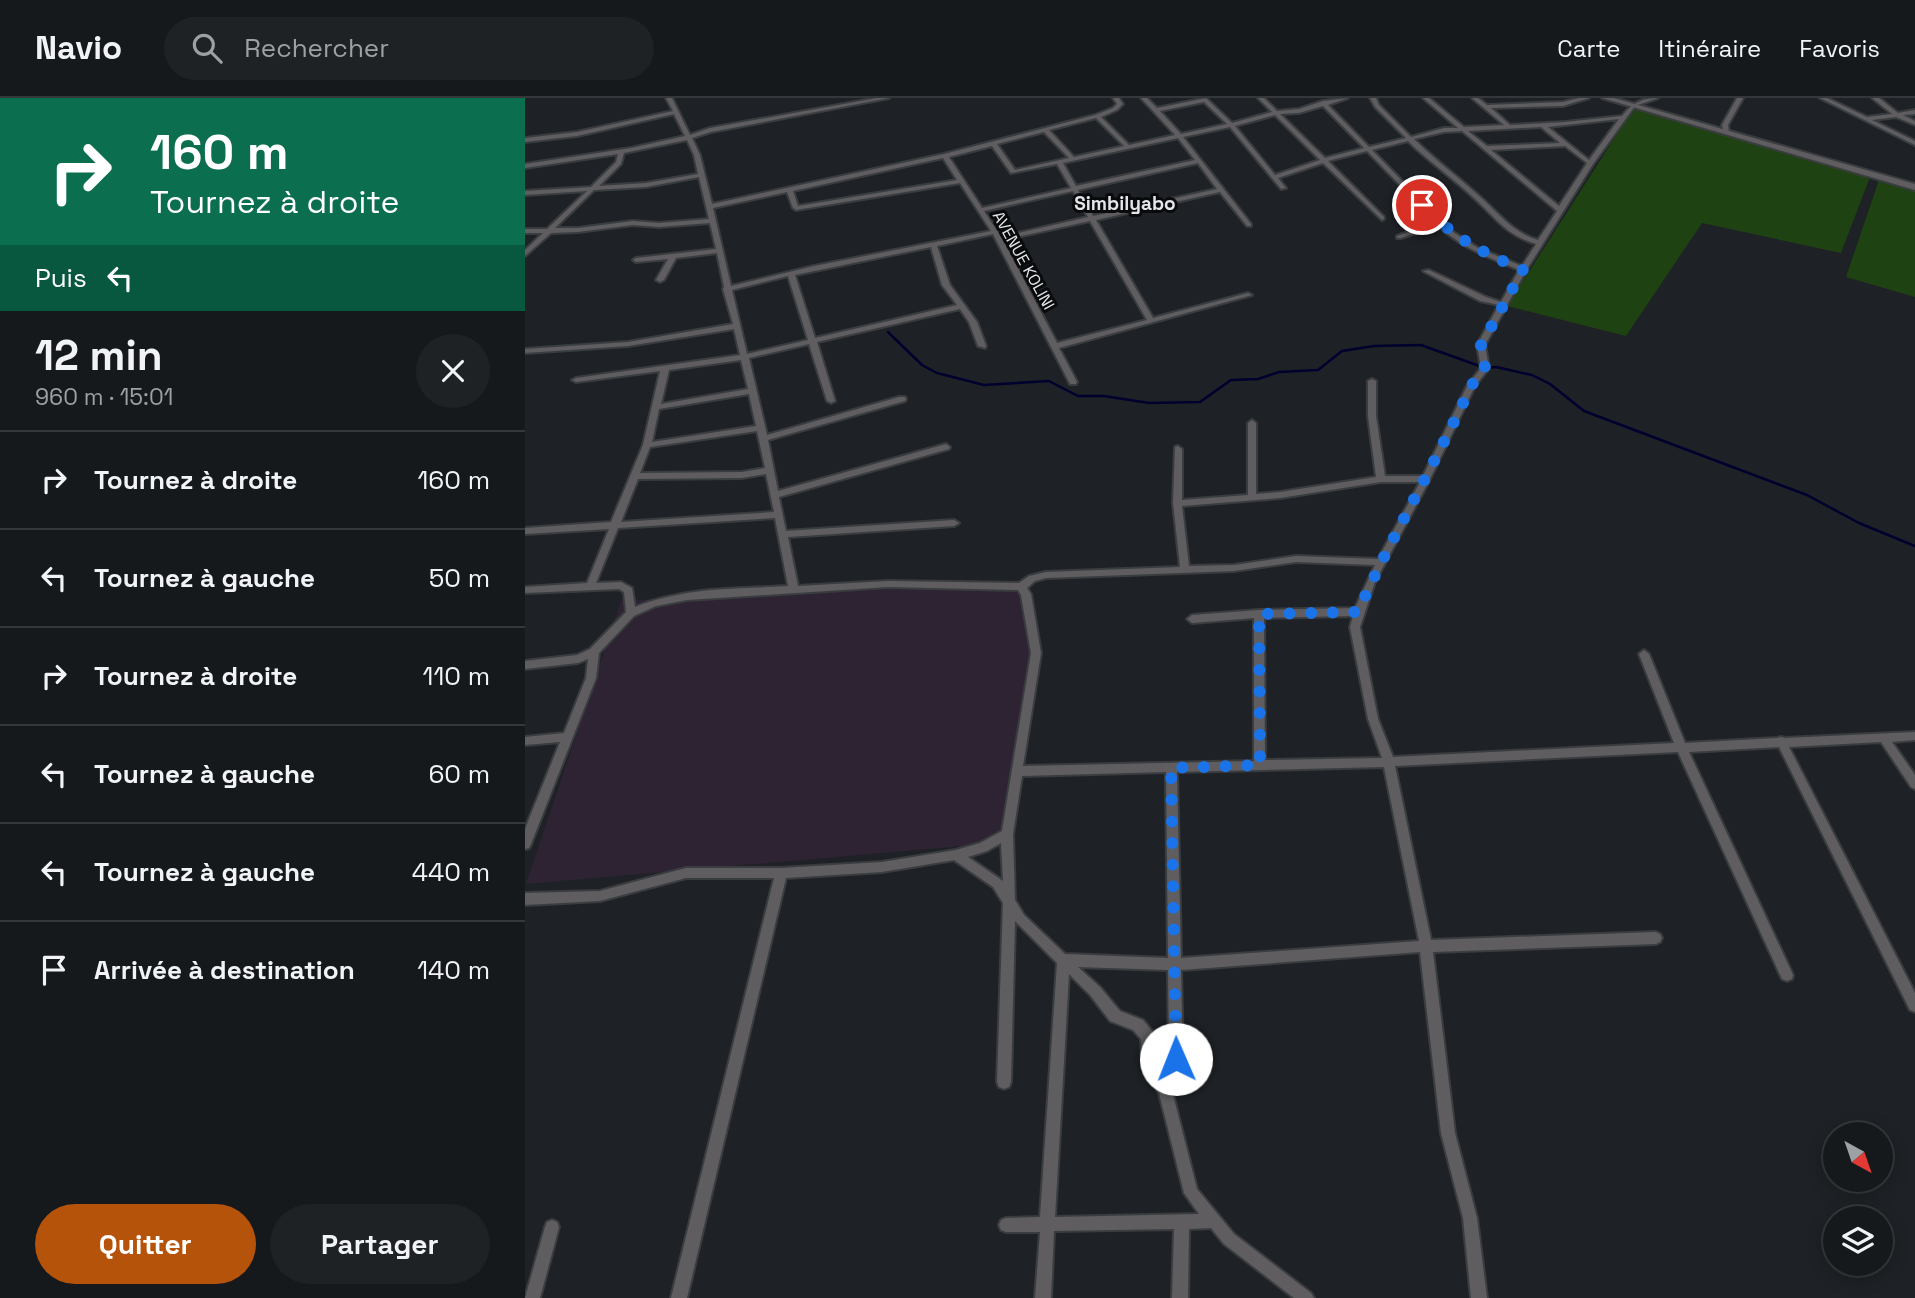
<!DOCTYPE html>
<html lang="fr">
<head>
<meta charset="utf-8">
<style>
  body { margin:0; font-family:"Space Grotesk",sans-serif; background:#1f2225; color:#f1f3f6; height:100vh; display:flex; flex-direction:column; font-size:26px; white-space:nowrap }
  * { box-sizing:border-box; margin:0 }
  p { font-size:23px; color:#9ea0a3 }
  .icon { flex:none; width:38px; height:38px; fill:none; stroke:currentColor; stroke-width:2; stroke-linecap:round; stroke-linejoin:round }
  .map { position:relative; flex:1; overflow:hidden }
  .details { display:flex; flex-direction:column; background:#16191c; width:525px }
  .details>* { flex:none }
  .banner { background:#0b6e4f; color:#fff; overflow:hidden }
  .needle { width:46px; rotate:140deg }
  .tools { position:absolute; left:1298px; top:1024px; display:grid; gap:14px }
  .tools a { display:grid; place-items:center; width:70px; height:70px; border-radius:50%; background:#16191c; box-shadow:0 4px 18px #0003,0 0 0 2px #35383b; font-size:35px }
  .pin { position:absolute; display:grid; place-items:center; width:60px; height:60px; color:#fff; margin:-30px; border:4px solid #fff; border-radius:50%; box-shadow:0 2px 7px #0007 }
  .me { position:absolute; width:77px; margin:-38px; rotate:359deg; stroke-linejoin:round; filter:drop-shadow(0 0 5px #0008) }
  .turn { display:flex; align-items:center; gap:24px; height:147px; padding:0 35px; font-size:32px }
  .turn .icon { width:91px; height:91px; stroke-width:2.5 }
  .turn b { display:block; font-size:49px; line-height:60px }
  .then { display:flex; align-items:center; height:66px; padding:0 35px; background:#0003; gap:14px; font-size:26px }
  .round { display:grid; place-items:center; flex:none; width:74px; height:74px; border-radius:37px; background:#1f2225 }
  .overview { display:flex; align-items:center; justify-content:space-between; height:119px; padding:0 35px }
  h1 { font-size:42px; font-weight:700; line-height:52px }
  .primary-button { display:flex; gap:14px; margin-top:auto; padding:14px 35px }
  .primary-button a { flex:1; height:80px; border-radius:42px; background:#b45309; color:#fff; font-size:28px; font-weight:700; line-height:80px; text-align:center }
  .primary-button a+a { background:#1f2225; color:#f1f3f6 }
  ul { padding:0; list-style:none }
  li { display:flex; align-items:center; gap:21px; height:98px; padding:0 35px; border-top:2px solid #35383b }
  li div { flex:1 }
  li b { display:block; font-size:26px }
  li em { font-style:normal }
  header { display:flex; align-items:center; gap:42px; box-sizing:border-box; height:98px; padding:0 35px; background:#16191c; border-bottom:2px solid #35383b }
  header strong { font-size:33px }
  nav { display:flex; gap:38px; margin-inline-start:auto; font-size:24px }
  .search { width:490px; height:63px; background:#1f2225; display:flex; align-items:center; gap:18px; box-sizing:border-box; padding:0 24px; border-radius:38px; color:#9ea0a3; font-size:26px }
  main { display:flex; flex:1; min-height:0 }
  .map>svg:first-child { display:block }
  .commercial { fill:#2d2332 }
  .green { fill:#1f4213 }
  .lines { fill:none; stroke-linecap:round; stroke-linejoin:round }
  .stream { stroke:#00002e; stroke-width:2.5 }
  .minor-casing { stroke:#3a3d40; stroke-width:4 }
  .tertiary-casing { stroke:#3a3d40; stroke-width:4 }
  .minor { fill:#5f5d5f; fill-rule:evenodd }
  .tertiary { fill:#5f5d5f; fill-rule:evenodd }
  .route { stroke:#1a73e8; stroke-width:12; stroke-dasharray:0 21.6 }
  .labels { text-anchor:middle; stroke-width:6; stroke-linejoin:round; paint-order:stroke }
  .far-street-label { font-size:16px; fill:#e4e6e9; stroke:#090a0c }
  .far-quarter-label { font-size:19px; font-weight:bold; fill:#e4e6e9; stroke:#090a0c }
</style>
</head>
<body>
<header>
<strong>Navio</strong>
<div class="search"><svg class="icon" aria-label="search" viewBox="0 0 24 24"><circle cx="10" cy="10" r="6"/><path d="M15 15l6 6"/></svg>Rechercher</div>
<nav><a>Carte</a><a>Itinéraire</a><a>Favoris</a></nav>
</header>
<main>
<section class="details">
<div class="banner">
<div class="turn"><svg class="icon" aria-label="right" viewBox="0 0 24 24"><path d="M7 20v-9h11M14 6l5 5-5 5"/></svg><div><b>160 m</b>Tournez à droite</div></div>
<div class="then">Puis<svg class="icon" aria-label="left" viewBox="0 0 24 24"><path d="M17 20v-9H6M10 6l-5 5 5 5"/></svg></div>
</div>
<div class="overview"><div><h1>12 min</h1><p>960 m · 15:01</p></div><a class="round"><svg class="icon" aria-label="close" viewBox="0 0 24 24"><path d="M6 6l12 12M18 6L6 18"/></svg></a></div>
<ul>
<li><svg class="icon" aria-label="right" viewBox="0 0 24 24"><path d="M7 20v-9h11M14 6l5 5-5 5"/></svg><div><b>Tournez à droite</b></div><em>160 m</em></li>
<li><svg class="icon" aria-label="left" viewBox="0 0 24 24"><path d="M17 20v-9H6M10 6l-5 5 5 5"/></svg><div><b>Tournez à gauche</b></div><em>50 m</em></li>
<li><svg class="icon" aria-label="right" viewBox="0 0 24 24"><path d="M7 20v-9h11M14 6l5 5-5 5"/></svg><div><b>Tournez à droite</b></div><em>110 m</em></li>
<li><svg class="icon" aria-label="left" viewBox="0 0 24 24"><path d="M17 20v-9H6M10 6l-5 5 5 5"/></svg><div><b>Tournez à gauche</b></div><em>60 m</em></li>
<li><svg class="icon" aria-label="left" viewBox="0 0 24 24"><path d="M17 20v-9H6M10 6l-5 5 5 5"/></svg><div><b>Tournez à gauche</b></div><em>440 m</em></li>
<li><svg class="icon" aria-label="arrive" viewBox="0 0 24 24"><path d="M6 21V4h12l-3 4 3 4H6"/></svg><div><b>Arrivée à destination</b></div><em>140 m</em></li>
</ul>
<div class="primary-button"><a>Quitter</a><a>Partager</a></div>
</section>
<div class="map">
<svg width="1390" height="1200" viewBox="0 0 1390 1200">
  <rect width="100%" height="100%" fill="#1e2125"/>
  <polygon class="commercial" points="357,488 495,491 506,551 473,745 1,786 96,503"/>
  <g class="green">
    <polygon points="1110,8 1345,79 1316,155 1177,125 1101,238 982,208"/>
    <polygon points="1354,82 1390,92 1390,199 1321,179"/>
  </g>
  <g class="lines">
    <polyline class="stream" points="363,234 397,267 412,275 459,287 524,283 553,298 579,298 624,305 675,304 706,282 733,281 754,274 793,272 817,253 849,248 896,247 960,270 971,269 1007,277 1025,286 1059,313 1282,397 1334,425 1390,448"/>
    <defs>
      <g id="minor">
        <path d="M141,0H147L165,37L185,30L352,0H364L186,34L167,40L175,57L187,106L419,56L570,17L588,10L592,6L588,0H594L598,6L592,12L576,19L604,47L650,37L616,0H622L632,10L681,0L707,25L747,14L733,0H739L752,13L774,11L798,3L823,0L803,7L844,49L881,40L850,9L845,0H851L854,7L886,39L919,30H933L898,0H904L939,29L979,27L947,0H953L962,7L1038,4L1054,0H1064L1038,8L966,10L985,27L1040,24L1097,18C1107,5 1117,0 1133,0L1110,8L1068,66L1002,171L960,247L964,270L950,288L904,383L850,484L835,529L853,621L868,659L1149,645L1114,556L1119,552L1124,556L1160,645L1252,640L1256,639L1260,640L1390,634V642L1367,644L1390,677V691L1386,689L1356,644L1264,649L1390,895V914L1385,912L1254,649L1164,654L1268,877L1267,881L1262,883L1257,881L1153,654L870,668L906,842L1131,834L1135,836L1137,840L1135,844L1131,846L908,854L930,1035L952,1120L962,1200H946L938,1120L916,1035L895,854L656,872L658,961L647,993L672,1091L709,1136L786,1195L789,1200H769L699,1146L686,1130L664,1131L663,1200H647L649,1131L529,1133L526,1200H510L515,1134H481L476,1132L474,1127L476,1122L481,1120L515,1119L532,865L490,823L486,984L484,989L479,991L474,989L472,984L478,805L468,789L429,762L357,774L261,780L162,1200H146L249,780H161L75,803L0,807V795L75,793L161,770H256L357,764L431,752L455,745L477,733L506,555L496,497L493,492L363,489L162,502L131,508L109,518L74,555L71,580L6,746L4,750L0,751V731L35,644L0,647V639L39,635L61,580L63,561L53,565L0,571V563L52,557L65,551L101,514L99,494L94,491L0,495V489L62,485L84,431L0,436V430L86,424L118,347L135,273L51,284L47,282L51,280L215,257L209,231L103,248L0,255V251L103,244L208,226L198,191L199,189L192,155L151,160L139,182L135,184L131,182L143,161L111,164L108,162L111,160L191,151L185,125L134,129L108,127L53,134L26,135L0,158V152L18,135H0V131H22L62,93L0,97V93L66,89L91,64L93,56L0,70V66L106,50L160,38L149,16L52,38L0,44V40L52,34L148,13ZM679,4L702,26L656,36L635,13ZM798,8L839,50L800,60L755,16L774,15ZM750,17L795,62L750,77L710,28ZM571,20L599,48L549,59L524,32ZM1094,21L1064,62L1023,29ZM705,29L756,91L761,90L753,80L798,65L857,122L859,121V119L803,63L842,53L911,124L872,138V140H876L914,128C936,150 966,160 994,172L976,204L961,199L904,172L898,173L955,203L974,207L952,247L956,270L942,288L898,378H860L851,318V283L847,281L843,283V318L851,379L755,394L731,396V325L727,322L723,325V397L657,402V351L653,348L650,349L648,405L655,469L521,474L504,478L494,485L363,483L273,488L263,439L429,428L434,425L429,422L261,433L254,399L424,351L425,349L421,346L253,393L243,342L380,303L381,301L380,299H374L242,337L224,260L284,246L302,303L306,305L310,303L292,244L435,211L444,224L453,248L460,250L461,248L452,224L425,187L412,148L468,136L544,284L545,286H551L552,284L534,250L727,197L723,195L628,220L571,122L695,94L722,128H726V126L658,39ZM1016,29L1035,45L962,48L943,33ZM937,33L1032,113L1013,142C986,134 972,113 952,96C931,77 909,61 889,41L919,34ZM519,34L544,60L490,72L472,46ZM653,40L670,62L551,88L538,65ZM162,42L169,57L173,76L121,85L74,88L96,66L99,55ZM883,43C904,64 928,80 950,101C971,120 981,137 1011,146L997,168L953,150L925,132L847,52ZM467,48L486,75L532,66L546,90L457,110L424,59ZM1040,48L1062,65L1034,108L966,52ZM418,60L432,82L273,108L268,93ZM673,65L692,91L568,118L553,92ZM174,79L184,121L134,125L108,123L53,130H30L69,92L121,89ZM435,85L466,133L289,168L206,188L188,110L262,94L268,110L271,112ZM548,93L563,119L476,139L459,113ZM565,123L622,222L532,245L478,142ZM406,149L417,187L432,207L290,240L270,177ZM263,178L283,242L222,256L207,192ZM216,262L223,291L136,306L144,272ZM224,296L231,328L127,344L134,311ZM232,333L240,370L217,374L115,375L125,349ZM241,376L249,414L96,424L113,381L217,380ZM856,384H895L853,461L771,458L709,467L664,468L657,408L755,400ZM250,420L263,488C213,491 158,489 110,509L107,490L96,484L71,485L93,430ZM771,464L850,467L830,510L734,512L667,517L662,521L667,525L729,520V663L498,668L516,555L506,496L502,490L510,483L521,480L709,473ZM828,518L825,529L843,621L857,660L740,662L739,520ZM859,669L894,843L656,860L652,674ZM641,674L643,860L540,856L499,817L490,802L488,736L497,678ZM476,745L478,783L443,759L462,753ZM553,869L643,872L644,961L639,976L631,960L627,933L618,922L595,913L575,889ZM544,876L565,897L585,923L608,932L616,941L617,961L634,995L659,1095L674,1116L530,1119Z"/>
        <polygon points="1212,0 1218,0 1203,27 1204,34 1199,35 1197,27"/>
        <polygon points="1295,0 1302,0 1342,19 1367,16 1347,0 1354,0 1373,15 1390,12 1390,16 1378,17 1390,23 1390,27 1371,19 1347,22 1390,43 1390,47"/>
        <polygon points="27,1122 32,1124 34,1129 15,1200 0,1200 20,1129 22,1124"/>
      </g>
      <polygon id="tertiary" points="1077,0 1089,0 1390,86 1390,92"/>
    </defs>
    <use href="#minor" class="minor-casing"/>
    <use href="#tertiary" class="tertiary-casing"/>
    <use href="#minor" class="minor"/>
    <use href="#tertiary" class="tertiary"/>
  </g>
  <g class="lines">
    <path class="route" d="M651,961L646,670L735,667L734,516L833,514C867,437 911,365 946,288L960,270L956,247L998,172C954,153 931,141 897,107"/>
  </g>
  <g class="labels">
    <g class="far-street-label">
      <text transform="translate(499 162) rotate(61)" y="6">AVENUE KOLINI</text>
    </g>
    <g class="far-quarter-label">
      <text x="600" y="112">Simbilyabo</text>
    </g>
  </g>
</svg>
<div class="tools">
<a><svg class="needle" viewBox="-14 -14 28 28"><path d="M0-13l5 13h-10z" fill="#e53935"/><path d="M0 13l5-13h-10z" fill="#9ea0a3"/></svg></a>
<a><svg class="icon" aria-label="layers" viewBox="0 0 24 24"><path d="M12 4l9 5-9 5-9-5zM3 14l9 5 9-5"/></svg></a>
</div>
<div class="pin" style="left:897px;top:107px;background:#d93025"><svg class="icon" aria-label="arrive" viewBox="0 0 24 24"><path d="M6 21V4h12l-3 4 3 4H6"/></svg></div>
<svg class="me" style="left:651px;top:961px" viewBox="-20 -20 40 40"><circle r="19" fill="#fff"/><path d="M0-13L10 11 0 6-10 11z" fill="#1a73e8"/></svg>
</div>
</main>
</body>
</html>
